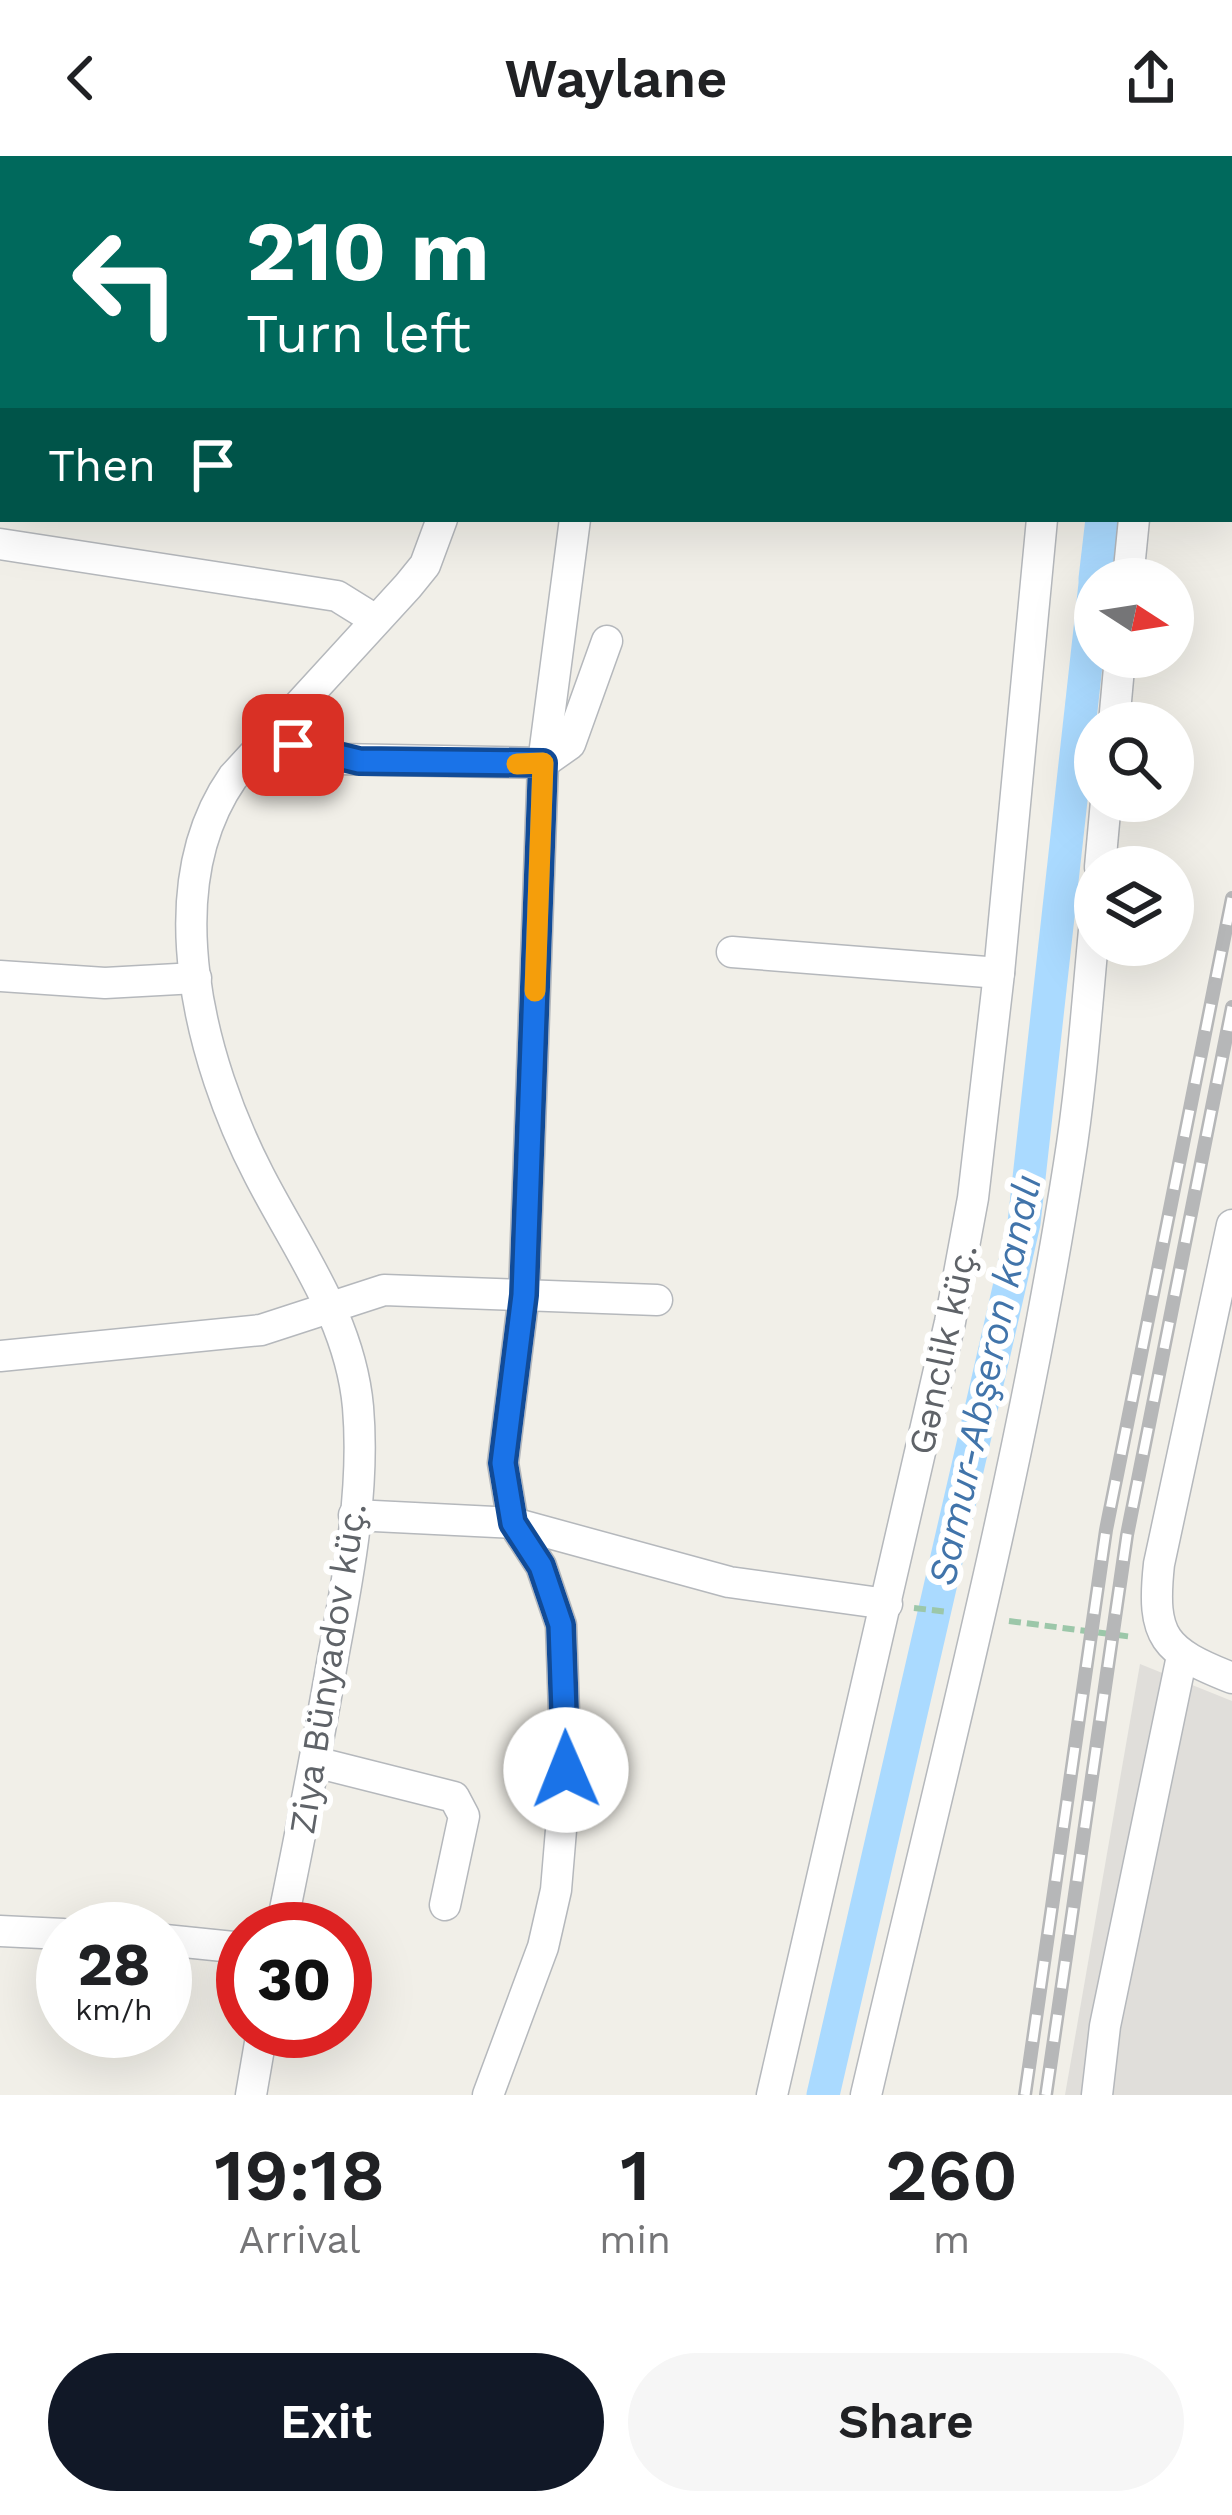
<!DOCTYPE html>
<html lang="en">
<head>
<meta charset="utf-8">
<style>
  body { margin:0; font-family:"Work Sans",sans-serif; background:#f6f6f6; color:#202124; height:100vh; display:flex; flex-direction:column; font-size:45px; white-space:nowrap }
  * { box-sizing:border-box; margin:0 }
  p { font-size:39px; color:#757577 }
  .icon { flex:none; width:66px; height:66px; fill:none; stroke:currentColor; stroke-width:2; stroke-linecap:round; stroke-linejoin:round }
  .map { position:relative; height:1939px; overflow:hidden }
  .sheet { display:flex; flex-direction:column; background:#fff; flex:1 }
  .sheet>* { flex:none }
  .hud { position:absolute; left:0px; top:0px; width:1233px; height:366px; box-shadow:0 12px 48px #0002; background:#00695c; color:#fff; overflow:hidden }
  .needle { width:78px; rotate:102deg }
  .tools { position:absolute; left:1074px; top:402px; display:grid; gap:24px }
  .tools a { display:grid; place-items:center; width:120px; height:120px; border-radius:50%; background:#fff; box-shadow:0 12px 48px #0002; font-size:60px }
  .speed { position:absolute; left:36px; top:1746px; display:flex; gap:24px; font-size:60px; font-weight:700; text-align:center }
  .speed>* { display:grid; place-content:center; width:156px; height:156px; border-radius:50%; background:#fff; box-shadow:0 12px 48px #0002; line-height:1 }
  .speed small { font-size:30px; font-weight:400 }
  .speed .limit { border:18px solid #d22; background:#fff; color:#111 }
  .pin { position:absolute; display:grid; place-items:center; width:102px; height:102px; color:#fff; margin:-51px; border-radius:24px; box-shadow:0 6px 18px #0006 }
  .me { position:absolute; width:132px; margin:-66px; rotate:359deg; stroke-linejoin:round; filter:drop-shadow(0 0 9px #0008) }
  .turn { display:flex; align-items:center; gap:42px; height:252px; padding:0 48px; font-size:54px }
  .turn .icon { width:156px; height:156px; stroke-width:2.5 }
  .turn b { display:block; font-size:84px; line-height:102px }
  .then { display:flex; align-items:center; height:114px; padding:0 48px; background:#0003; gap:24px; font-size:45px }
  .eta { display:flex; justify-content:space-evenly; align-items:center; height:204px; text-align:center }
  .eta b { font-size:72px; font-weight:600; line-height:84px }
  .cta { display:flex; gap:24px; margin-top:auto; padding:24px 48px }
  .cta a { flex:1; height:138px; border-radius:72px; background:#111827; color:#fff; font-size:48px; font-weight:600; line-height:138px; text-align:center }
  .cta a+a { background:#f6f6f6; color:#202124 }
  header { display:flex; justify-content:space-between; align-items:center; height:156px; padding:0 48px; background:#fff; font-size:54px; font-weight:600 }
  .map>svg:first-child { display:block }
  .industrial { fill:#e0deda }
  .lines { fill:none; stroke-linecap:round; stroke-linejoin:round }
  .canal { stroke:#aadaff; stroke-width:33 }
  .minor-casing { stroke:#b5b8bc; stroke-width:33 }
  .path { stroke:#9cc7a9; stroke-width:6; stroke-dasharray:12 6; stroke-linecap:butt }
  .minor { stroke:#fff; stroke-width:30 }
  .rail-casing { stroke:#b6b7b8; stroke-width:14 }
  .rail { stroke:#fff; stroke-width:9; stroke-dasharray:27; stroke-linecap:butt }
  .route-casing { stroke:#114b97; stroke-width:30 }
  .route { stroke:#1a73e8; stroke-width:21 }
  .slow { stroke:#f59e0b; stroke-width:21 }
  .labels { text-anchor:middle; stroke-width:12; stroke-linejoin:round; paint-order:stroke }
  .street-label { font-size:36px; fill:#5f6368; stroke:#fff }
  .water-label { font-size:39px; font-style:italic; fill:#4174aa; stroke:#fff }
</style>
</head>
<body>
<header><svg class="icon" aria-label="back" viewBox="0 0 24 24"><path d="M15 5l-7 7 7 7"/></svg>Waylane<svg class="icon" aria-label="share" viewBox="0 0 24 24"><path d="M12 15V3M7 8l5-5 5 5M5 13v7h14v-7"/></svg></header>
<div class="map">
<svg width="1232" height="1939" viewBox="0 0 1232 1939">
  <rect width="100%" height="100%" fill="#f1efe8"/>
  <polygon class="industrial" points="1140,1508 1232,1545 1232,1939 1065,1939"/>
  <g class="lines">
    <g class="canal">
      <polyline points="1139,3 1139,0"/>
      <polyline points="1095,423 1102,363"/>
      <polyline points="823,1939 1024,1067 1095,428"/>
    </g>
    <defs>
      <g id="minor">
        <polyline points="477,3 477,0"/>
        <polyline points="629,3 630,0"/>
        <polyline points="817,3 819,0"/>
        <polyline points="1074,3 1075,0"/>
        <polyline points="1168,3 1169,0"/>
        <polyline points="0,388 337,440 374,463"/>
        <polyline points="1128,423 1134,363"/>
        <polyline points="1114,567 1120,501"/>
        <polyline points="269,579 337,603 543,607 570,588 607,485"/>
        <polyline points="1100,711 1106,645"/>
        <polyline points="732,796 999,817"/>
        <polyline points="0,820 105,827 196,822"/>
        <path d="M1232,1069L1159,1408C1151,1482 1164,1495 1232,1522"/>
        <polyline points="0,1200 261,1174 384,1134 657,1144"/>
        <polyline points="354,1359 513,1367 729,1426 887,1448"/>
        <polyline points="315,1606 454,1641 464,1660 445,1749"/>
        <path d="M281,1773C300,1681 318,1588 334,1496C349,1417 365,1332 358,1251C350,1163 298,1095 259,1019C200,905 155,733 233,621L408,430L425,409L442,363"/>
        <polyline points="0,1775 63,1778"/>
        <polyline points="165,1784 243,1792"/>
        <polyline points="251,1939 262,1875"/>
        <polyline points="488,1939 543,1791 556,1734 566,1614 561,1469 541,1410 513,1367 503,1307 524,1139 543,607 575,363"/>
        <polyline points="772,1939 950,1166 973,1042 999,817 1042,363"/>
        <path d="M866,1939C938,1630 1020,1321 1069,1008C1082,927 1087,845 1095,764"/>
        <polyline points="1097,1939 1105,1870 1182,1500"/>
      </g>
    </defs>
    <use href="#minor" class="minor-casing"/>
    <g class="path">
      <polyline points="914,1452 949,1456"/>
      <polyline points="1009,1465 1133,1481"/>
    </g>
    <use href="#minor" class="minor"/>
    <defs>
      <g id="rail">
        <polyline points="1025,1939 1106,1374 1232,742"/>
        <polyline points="1046,1939 1127,1379 1232,851"/>
      </g>
    </defs>
    <use href="#rail" class="rail-casing"/>
    <use href="#rail" class="rail"/>
  </g>
  <g class="lines">
    <defs>
      <polyline id="route" points="293,589 359,605 543,607 524,1139 503,1307 513,1367 541,1410 561,1469 566,1614"/>
    </defs>
    <use href="#route" class="route-casing"/>
    <use href="#route" class="route"/>
    <polyline class="slow" points="517,608 543,607 535,835"/>
  </g>
  <g class="labels">
    <g class="street-label">
      <text transform="translate(942 1193) rotate(-78)" y="13">Gənclik küç.</text>
      <text transform="translate(327 1512) rotate(-81)" y="13">Ziya Bünyadov küç.</text>
    </g>
    <g class="water-label">
      <text transform="translate(984 1224) rotate(-78)" y="14">Samur-Abşeron kanalı</text>
    </g>
  </g>
</svg>
<div class="tools">
<a><svg class="needle" viewBox="-14 -14 28 28"><path d="M0-13l5 13h-10z" fill="#e53935"/><path d="M0 13l5-13h-10z" fill="#757577"/></svg></a>
<a><svg class="icon" aria-label="search" viewBox="0 0 24 24"><circle cx="10" cy="10" r="6"/><path d="M15 15l6 6"/></svg></a>
<a><svg class="icon" aria-label="layers" viewBox="0 0 24 24"><path d="M12 4l9 5-9 5-9-5zM3 14l9 5 9-5"/></svg></a>
</div>
<div class="speed"><div>28<small>km/h</small></div><div class="limit">30</div></div>
<div class="pin" style="left:293px;top:589px;background:#d93025"><svg class="icon" aria-label="arrive" viewBox="0 0 24 24"><path d="M6 21V4h12l-3 4 3 4H6"/></svg></div>
<svg class="me" style="left:566px;top:1614px" viewBox="-20 -20 40 40"><circle r="19" fill="#fff"/><path d="M0-13L10 11 0 6-10 11z" fill="#1a73e8"/></svg>
<div class="hud">
<div class="turn"><svg class="icon" aria-label="left" viewBox="0 0 24 24"><path d="M17 20v-9H6M10 6l-5 5 5 5"/></svg><div><b>210 m</b>Turn left</div></div>
<div class="then">Then<svg class="icon" aria-label="arrive" viewBox="0 0 24 24"><path d="M6 21V4h12l-3 4 3 4H6"/></svg></div>
</div>
</div>
<section class="sheet">
<div class="eta">
<div><b>19:18</b><p>Arrival</p></div>
<div><b>1</b><p>min</p></div>
<div><b>260</b><p>m</p></div>
</div>
<div class="cta"><a>Exit</a><a>Share</a></div>
</section>
</body>
</html>
